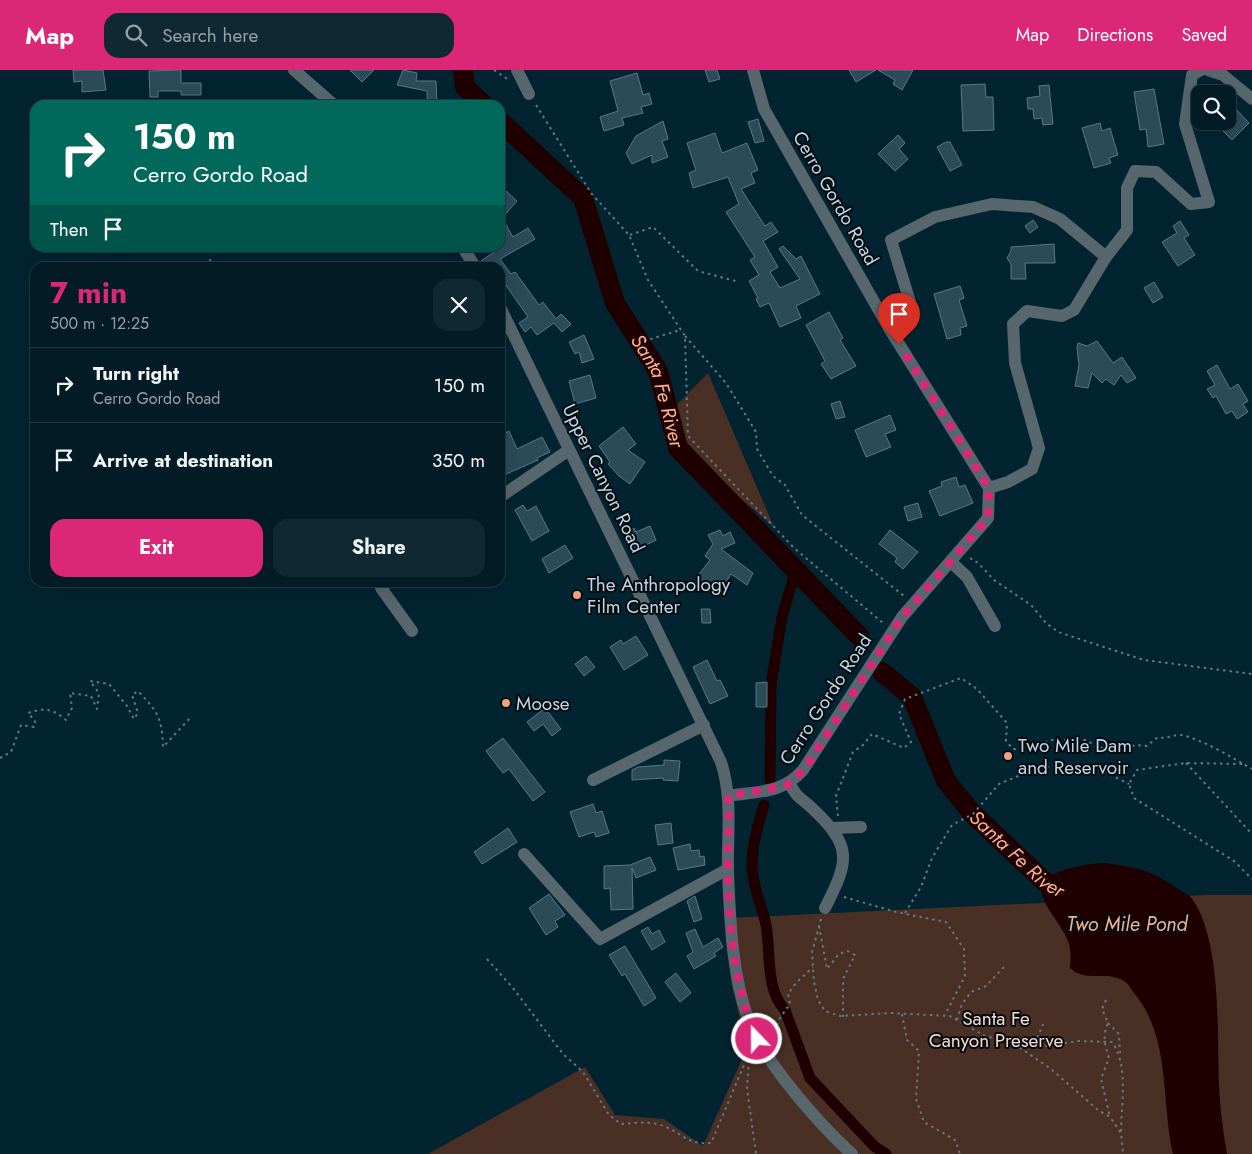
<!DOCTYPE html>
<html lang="en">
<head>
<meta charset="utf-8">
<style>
  body { margin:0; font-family:Jost,sans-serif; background:#102832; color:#f1f3f6; height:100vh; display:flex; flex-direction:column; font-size:19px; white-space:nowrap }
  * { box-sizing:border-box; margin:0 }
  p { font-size:16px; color:#96a1a7 }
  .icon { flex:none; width:28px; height:28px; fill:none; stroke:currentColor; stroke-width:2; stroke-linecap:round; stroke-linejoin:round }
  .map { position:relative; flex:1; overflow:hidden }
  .details { position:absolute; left:30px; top:192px; width:475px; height:325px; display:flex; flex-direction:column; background:#021b25; border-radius:15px; box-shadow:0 5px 20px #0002,0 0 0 1px #233942 }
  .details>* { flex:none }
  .hud { position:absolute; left:30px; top:30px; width:475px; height:152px; border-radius:15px; box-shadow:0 5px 20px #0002,0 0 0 1px #233942; background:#00695c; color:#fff; overflow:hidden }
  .fabs { position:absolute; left:1191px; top:15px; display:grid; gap:10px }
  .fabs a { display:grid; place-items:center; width:45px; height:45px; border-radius:10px; background:#021b25; box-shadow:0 5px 20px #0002,0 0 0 1px #233942; font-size:25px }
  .pin { position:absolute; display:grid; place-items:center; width:42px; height:42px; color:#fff; margin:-51px -21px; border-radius:50% 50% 50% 0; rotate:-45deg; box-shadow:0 0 5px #0007 }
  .pin .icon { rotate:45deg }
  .me { position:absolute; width:55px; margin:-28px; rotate:338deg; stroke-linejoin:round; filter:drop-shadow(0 0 4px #0008) }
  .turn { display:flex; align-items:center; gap:18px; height:105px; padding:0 20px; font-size:22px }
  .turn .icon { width:65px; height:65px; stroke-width:2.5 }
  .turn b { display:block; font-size:35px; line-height:42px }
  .then { display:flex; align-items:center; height:48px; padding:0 20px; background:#0003; gap:10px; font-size:19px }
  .round { display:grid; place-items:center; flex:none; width:52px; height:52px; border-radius:15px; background:#102832 }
  .summary { display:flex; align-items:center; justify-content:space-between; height:85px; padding:0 20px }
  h1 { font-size:30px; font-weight:700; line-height:38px; color:#db2777 }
  .action { display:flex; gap:10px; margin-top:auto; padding:10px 20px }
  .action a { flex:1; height:58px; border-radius:15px; background:#db2777; color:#fff; font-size:20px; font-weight:700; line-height:58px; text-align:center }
  .action a+a { background:#102832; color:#f1f3f6 }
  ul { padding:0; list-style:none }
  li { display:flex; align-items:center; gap:15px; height:75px; padding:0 20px; border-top:1px solid #233942 }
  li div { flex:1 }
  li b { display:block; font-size:19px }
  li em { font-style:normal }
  header { display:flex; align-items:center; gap:30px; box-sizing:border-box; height:70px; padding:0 25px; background:#db2777; color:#fff }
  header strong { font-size:24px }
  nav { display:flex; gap:28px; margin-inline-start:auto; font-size:18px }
  .search { width:350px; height:45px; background:#102832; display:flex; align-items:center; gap:12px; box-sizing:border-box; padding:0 18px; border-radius:15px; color:#96a1a7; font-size:19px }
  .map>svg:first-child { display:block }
  .green { fill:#4a2f25 }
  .water { fill:#1f0000 }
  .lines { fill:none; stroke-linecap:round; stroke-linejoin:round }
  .canal { stroke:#1f0000; stroke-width:11 }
  .river { stroke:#1f0000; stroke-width:20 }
  .building { fill:#2b4b59; stroke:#577988 }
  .path { stroke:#607a85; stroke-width:2; stroke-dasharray:2.5 4; stroke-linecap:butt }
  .minor { stroke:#58666d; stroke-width:12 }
  .route { stroke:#db2777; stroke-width:9; stroke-dasharray:0 16.2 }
  .poi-dot { fill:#f2a07f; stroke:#020b11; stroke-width:2 }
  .labels { text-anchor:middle; stroke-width:4; stroke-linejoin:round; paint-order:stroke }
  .street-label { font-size:19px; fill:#c3d5de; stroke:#020b11 }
  .poi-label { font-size:19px; fill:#c3d5de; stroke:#020b11; text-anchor:start }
  .park-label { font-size:19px; fill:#f8d8cb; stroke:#020b11 }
  .water-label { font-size:20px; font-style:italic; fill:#fbaf8f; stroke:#020b11 }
</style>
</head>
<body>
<header>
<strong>Map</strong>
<div class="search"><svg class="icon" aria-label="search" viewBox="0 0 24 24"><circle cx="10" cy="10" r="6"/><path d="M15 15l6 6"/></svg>Search here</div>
<nav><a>Map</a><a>Directions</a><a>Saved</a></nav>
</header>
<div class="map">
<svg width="1252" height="1084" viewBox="0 0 1252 1084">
  <rect width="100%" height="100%" fill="#022431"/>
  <g class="green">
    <polygon points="708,303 774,457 719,410 684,374 674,338"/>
    <polygon points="1207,825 1252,825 1252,1084 428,1084 585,997 615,1045 664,1049 703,1076 747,978 731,912 729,848"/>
  </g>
  <path class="water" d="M1104,793C1135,797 1152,800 1178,819C1182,822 1190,825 1193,830C1222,873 1217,965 1219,1016C1220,1039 1223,1062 1227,1084H1173C1161,1032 1171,967 1134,923C1131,919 1128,913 1124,911C1107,900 1085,913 1070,898C1071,888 1071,880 1068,871C1062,856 1050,844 1044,830C1031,800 1086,794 1104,793Z"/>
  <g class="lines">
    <g class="canal">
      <polyline points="770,710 771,614 782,547 796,499"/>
      <path d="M764,735C758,755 752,775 752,796C752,815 762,836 766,855C771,882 765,919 785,940L810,1008L874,1076L886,1084"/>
    </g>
    <g class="river">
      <polyline points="463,0 465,17 484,35"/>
      <path id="s1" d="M500,51L583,128L615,233L658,301L678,378L859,566"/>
      <path id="s2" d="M882,602L912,627L946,711L973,744L1045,812L1069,825"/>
    </g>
  </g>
  <g class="building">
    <polygon points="73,0 103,0 106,20 82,22 82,11 74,12"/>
    <polygon points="181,0 181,13 201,13 201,25 181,25 181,21 158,21 158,27 150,27 149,1"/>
    <polygon points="350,0 374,0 362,12"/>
    <polygon points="403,0 417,3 416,11 436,11 437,35 427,35 427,21 397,15"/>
    <polygon points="705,0 717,0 720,9 709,12"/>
    <polygon points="849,0 876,0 856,12"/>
    <polygon points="878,0 913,0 902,20 893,14 895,10"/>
    <polygon points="637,3 643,25 649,23 652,34 641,37 643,43 622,48 624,55 604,61 600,47 618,41 610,11"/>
    <polygon points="985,14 986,27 993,27 994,60 963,61 961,15"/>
    <polygon points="1049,15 1053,54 1043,55 1042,48 1034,49 1033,39 1028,39 1027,28 1040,26 1039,16"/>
    <polygon points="1154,19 1164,74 1148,77 1146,59 1140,60 1134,22"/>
    <polygon points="1235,38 1249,53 1232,70 1213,51 1228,51 1228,46"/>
    <polygon points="758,49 764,71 755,73 748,52"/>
    <polygon points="663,51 668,69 662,71 668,87 652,93 652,85 632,94 626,83 636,66"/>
    <polygon points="1100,53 1102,61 1110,58 1118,85 1109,88 1111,93 1094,98 1082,58"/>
    <polygon points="715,63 722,83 747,73 758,100 751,103 755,113 741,119 765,156 771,152 778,162 763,171 778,197 770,202 780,218 800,209 779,179 783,176 796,189 801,186 820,224 796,236 801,248 780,257 769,233 760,237 756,229 758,228 749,211 759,205 750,190 755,187 726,142 739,134 728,107 693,118 689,103 696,100 687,73"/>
    <polygon points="898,65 905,73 899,79 908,89 895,101 878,84"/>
    <polygon points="946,72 950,72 962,95 950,101 937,77"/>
    <polygon points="505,120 517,131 502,148 513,167 528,158 535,169 500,189 511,204 515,202 539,235 543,232 556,249 561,244 571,254 562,262 554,253 537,265 531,257 525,262 519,253 528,247 505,214 500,218 500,198 484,198 481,191 500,178 500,125"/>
    <polygon points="1033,150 1038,157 1030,163 1025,156"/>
    <polygon points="1180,151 1189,165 1184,168 1195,185 1178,196 1162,172 1177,163 1173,156"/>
    <polygon points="1054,174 1055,193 1025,193 1026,209 1011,209 1011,194 1007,188 1011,181 1011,177"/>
    <polygon points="1154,212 1163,227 1153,233 1144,218"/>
    <polygon points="960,216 964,228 959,230 967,256 960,258 961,265 947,269 934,224"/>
    <polygon points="829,242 843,268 840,270 856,296 831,309 821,294 825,291 806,255"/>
    <polygon points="584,265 594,289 582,293 579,282 575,284 569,272"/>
    <polygon points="1097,271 1113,293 1122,287 1136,308 1127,313 1121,305 1114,315 1106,309 1102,313 1092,303 1088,318 1075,316 1079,295 1077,278 1078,273 1087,276"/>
    <polygon points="1217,295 1230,319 1238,314 1248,331 1243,334 1248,342 1237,349 1232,341 1226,344 1216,326 1213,328 1207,319 1215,315 1207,301"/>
    <polygon points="590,305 596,328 575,334 569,311"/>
    <polygon points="840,331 845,347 836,349 831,334"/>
    <polygon points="890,345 896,360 885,364 891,377 866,387 855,360"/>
    <polygon points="623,357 636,374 628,380 645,392 630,414 619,406 608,394 610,392 599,376"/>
    <polygon points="509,361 517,379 542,367 550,382 537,388 538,390 504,405 500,397 500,366"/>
    <polygon points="956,407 959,417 965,415 973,433 940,446 929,421 942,416 941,412"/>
    <polygon points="918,433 922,447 908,451 904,437"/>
    <polygon points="523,435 527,441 536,436 549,461 532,471 515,440"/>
    <polygon points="650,456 656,470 634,481 625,462 634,458 636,462"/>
    <polygon points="720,460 723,466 730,462 735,473 721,479 753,503 747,515 731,504 723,517 715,510 710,516 696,508 710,490 705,486 713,474 708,465"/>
    <polygon points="890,460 918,482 903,499 895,492 897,488 879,474"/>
    <polygon points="565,475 573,488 549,503 542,489"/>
    <polygon points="701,539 710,539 711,553 702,553"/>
    <polygon points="636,566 648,585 624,600 610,577 621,570 623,574"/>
    <polygon points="586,586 595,597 584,606 575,594"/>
    <polygon points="707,590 717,611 720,610 728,626 710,634 693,597"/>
    <polygon points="767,612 767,637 756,637 756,613"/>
    <polygon points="545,638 561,659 552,666 543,654 534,661 527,652"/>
    <polygon points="503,668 545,722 533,731 509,699 503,703 486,681"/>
    <polygon points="664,690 680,691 678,711 663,710 663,708 632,710 632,700 638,697 664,695"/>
    <polygon points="593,734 596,743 602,741 609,763 596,767 594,762 579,767 570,742"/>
    <polygon points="671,753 673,773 658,775 655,755"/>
    <polygon points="508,758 517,772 482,794 474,782"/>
    <polygon points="690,774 691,781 699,780 700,787 704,786 705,795 678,800 673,778"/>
    <polygon points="650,787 656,800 636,808 632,798 633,839 611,840 610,818 604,819 604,796 630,795"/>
    <polygon points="549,824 565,845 555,851 558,857 546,865 529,838"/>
    <polygon points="695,826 702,849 694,852 687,831"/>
    <polygon points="648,857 652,864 659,860 665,872 652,880 641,861"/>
    <polygon points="695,859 703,877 718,868 723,877 714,883 716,886 694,899 687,886 693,882 686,863"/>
    <polygon points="625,876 656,928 644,936 625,904 622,906 609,885"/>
    <polygon points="676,903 691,923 680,932 665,912"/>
  </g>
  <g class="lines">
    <g class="path">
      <polyline points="494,0 509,10"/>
      <polyline points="536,35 591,123 629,165 648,210 685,266 688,366 794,478 883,553"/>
      <polyline points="630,165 653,157 698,201 739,212"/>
      <polyline points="209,198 211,185"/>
      <polyline points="685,266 726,313 756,362 757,379 773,406 785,415 802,445 904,526"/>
      <polyline points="644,271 680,260"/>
      <polyline points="970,488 978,493 994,510 1031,535 1046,553 1058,562 1144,590 1252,604"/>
      <path d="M0,688L11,682L21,655L34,657L35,651L28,643C45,637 53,639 66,650L72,638L70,623L91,626L97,639L99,623L90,611L109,614L127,636L134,649L138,643L132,625L138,621C158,642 162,648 163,677L192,646"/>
      <polyline points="1186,693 1252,764"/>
      <polyline points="1242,694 1186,693 1137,700 1129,714 1134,728 1234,791 1252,809"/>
      <path d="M838,746L836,726L853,682L863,675L872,664L904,678L911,672L899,644L905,629L961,608L977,619L1007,653L1006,671L1013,679H1023L1052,670H1086L1097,677L1122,681L1135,675L1147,676L1158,667C1167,670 1173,664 1181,665C1200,668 1235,689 1252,699"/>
      <polyline points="844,827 896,842 946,852 964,879 965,906 945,945"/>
      <polyline points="905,843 921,817 932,788 952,755 973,744 999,714 1037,698 1064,695 1101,700 1129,714"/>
      <polyline points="821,849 812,882 814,912 818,930 825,941 840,946 891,943 950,946 985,966 1013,973 1051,999 1098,1040 1110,1047 1121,1063 1123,1084"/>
      <polyline points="819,856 827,899 839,884 848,881 855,885 843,909 843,947"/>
      <path d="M487,889L513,918L563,984L583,1002L609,1045L621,1054C636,1053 653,1050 668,1058C685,1066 690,1075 711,1073L750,981"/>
      <path d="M1106,930L1102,939L1108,953C1102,967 1105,975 1109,988L1101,1009L1110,1047"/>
      <polyline points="902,944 907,970 919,981 916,1029 924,1052 955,1070 960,1084"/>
      <polyline points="957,950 962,934 971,922 986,916 1004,897"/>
      <polyline points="1108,953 1119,964 1120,983"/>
      <polyline points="771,967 780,948 790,934 788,924 796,913 813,897"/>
      <path d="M1013,973L1047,976L1078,971L1112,972C1129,996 1121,1035 1121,1063"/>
      <polyline points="1035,974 1043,954"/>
      <polyline points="753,986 749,989 747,1018 756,1084"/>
    </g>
    <g class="minor">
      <polyline points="294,0 334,35"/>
      <polyline points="517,0 529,24"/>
      <polyline points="1208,0 1223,5 1252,29"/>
      <polyline points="463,178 476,198"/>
      <path d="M500,237L721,692C733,729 727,764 728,802C730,851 732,910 751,956C768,996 820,1055 852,1084"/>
      <polyline points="889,258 902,248 910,232 891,170 935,147 992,134 1033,137 1060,149 1106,187 1127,160 1127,118 1135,101 1156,102 1191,134 1209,132 1185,54 1192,5 1201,0"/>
      <polyline points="989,418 1008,412 1032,399 1039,378 1015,293 1013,254 1027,241 1062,246 1074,240 1106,187"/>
      <polyline points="500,427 569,380"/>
      <polyline points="951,492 967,507 995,556"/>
      <polyline points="388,512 381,518 412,561"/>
      <polyline points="593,710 704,655"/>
      <path d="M790,714C799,731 801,727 813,739C853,777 849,791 825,838"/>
      <path d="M728,726C758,721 782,724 803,700L902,547L988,448L989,418L889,258L764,39L753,0"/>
      <polyline points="832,758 861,757"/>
      <polyline points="524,784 600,869 728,799"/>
    </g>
  </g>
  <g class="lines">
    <path class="route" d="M757,969C734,918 729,855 728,799C728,775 730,751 728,726L786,716L795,709L810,691L902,547L988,448L989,418L899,274"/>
  </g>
  <g class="poi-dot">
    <circle cx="577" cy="525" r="5"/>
    <circle cx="506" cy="633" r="5"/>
    <circle cx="1008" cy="686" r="5"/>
  </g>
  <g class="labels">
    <g class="street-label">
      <text transform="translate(836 128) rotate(60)" y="7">Cerro Gordo Road</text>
      <text transform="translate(604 408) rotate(64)" y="7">Upper Canyon Road</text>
      <text transform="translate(825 629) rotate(-57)" y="7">Cerro Gordo Road</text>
    </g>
    <g class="poi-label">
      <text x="587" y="521">The Anthropology<tspan x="587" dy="22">Film Center</tspan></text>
      <text x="516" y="640">Moose</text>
      <text x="1018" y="682">Two Mile Dam<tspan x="1018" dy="22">and Reservoir</tspan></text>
    </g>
    <g class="park-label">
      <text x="996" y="955">Santa Fe<tspan x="996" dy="22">Canyon Preserve</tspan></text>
    </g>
    <g class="water-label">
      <text dy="7" stroke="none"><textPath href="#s1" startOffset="322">Santa Fe River</textPath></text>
      <text dy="7" stroke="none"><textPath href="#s2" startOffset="232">Santa Fe River</textPath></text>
      <text x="1127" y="861">Two Mile Pond</text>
    </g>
  </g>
</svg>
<div class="fabs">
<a><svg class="icon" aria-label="search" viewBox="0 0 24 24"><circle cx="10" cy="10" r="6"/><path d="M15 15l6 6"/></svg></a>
</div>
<div class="pin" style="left:899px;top:274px;background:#d93025"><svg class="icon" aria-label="arrive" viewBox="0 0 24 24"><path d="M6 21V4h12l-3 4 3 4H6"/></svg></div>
<svg class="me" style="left:757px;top:969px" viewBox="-20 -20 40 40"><circle r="17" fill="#db2777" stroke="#fff" stroke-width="3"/><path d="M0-11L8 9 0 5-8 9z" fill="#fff"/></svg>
<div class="hud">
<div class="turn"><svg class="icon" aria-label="right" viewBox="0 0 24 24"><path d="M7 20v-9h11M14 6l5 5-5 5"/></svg><div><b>150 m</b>Cerro Gordo Road</div></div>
<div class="then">Then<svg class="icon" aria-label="arrive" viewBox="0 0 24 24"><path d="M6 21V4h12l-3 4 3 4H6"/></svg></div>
</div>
<section class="details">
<div class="summary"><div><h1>7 min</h1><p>500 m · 12:25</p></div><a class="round"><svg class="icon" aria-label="close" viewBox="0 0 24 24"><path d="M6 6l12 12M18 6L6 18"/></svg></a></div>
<ul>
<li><svg class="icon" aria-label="right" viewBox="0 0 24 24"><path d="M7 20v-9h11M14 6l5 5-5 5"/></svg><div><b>Turn right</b><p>Cerro Gordo Road</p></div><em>150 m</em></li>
<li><svg class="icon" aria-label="arrive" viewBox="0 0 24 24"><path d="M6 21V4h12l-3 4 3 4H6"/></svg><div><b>Arrive at destination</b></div><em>350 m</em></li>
</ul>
<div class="action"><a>Exit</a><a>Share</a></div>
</section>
</div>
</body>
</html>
